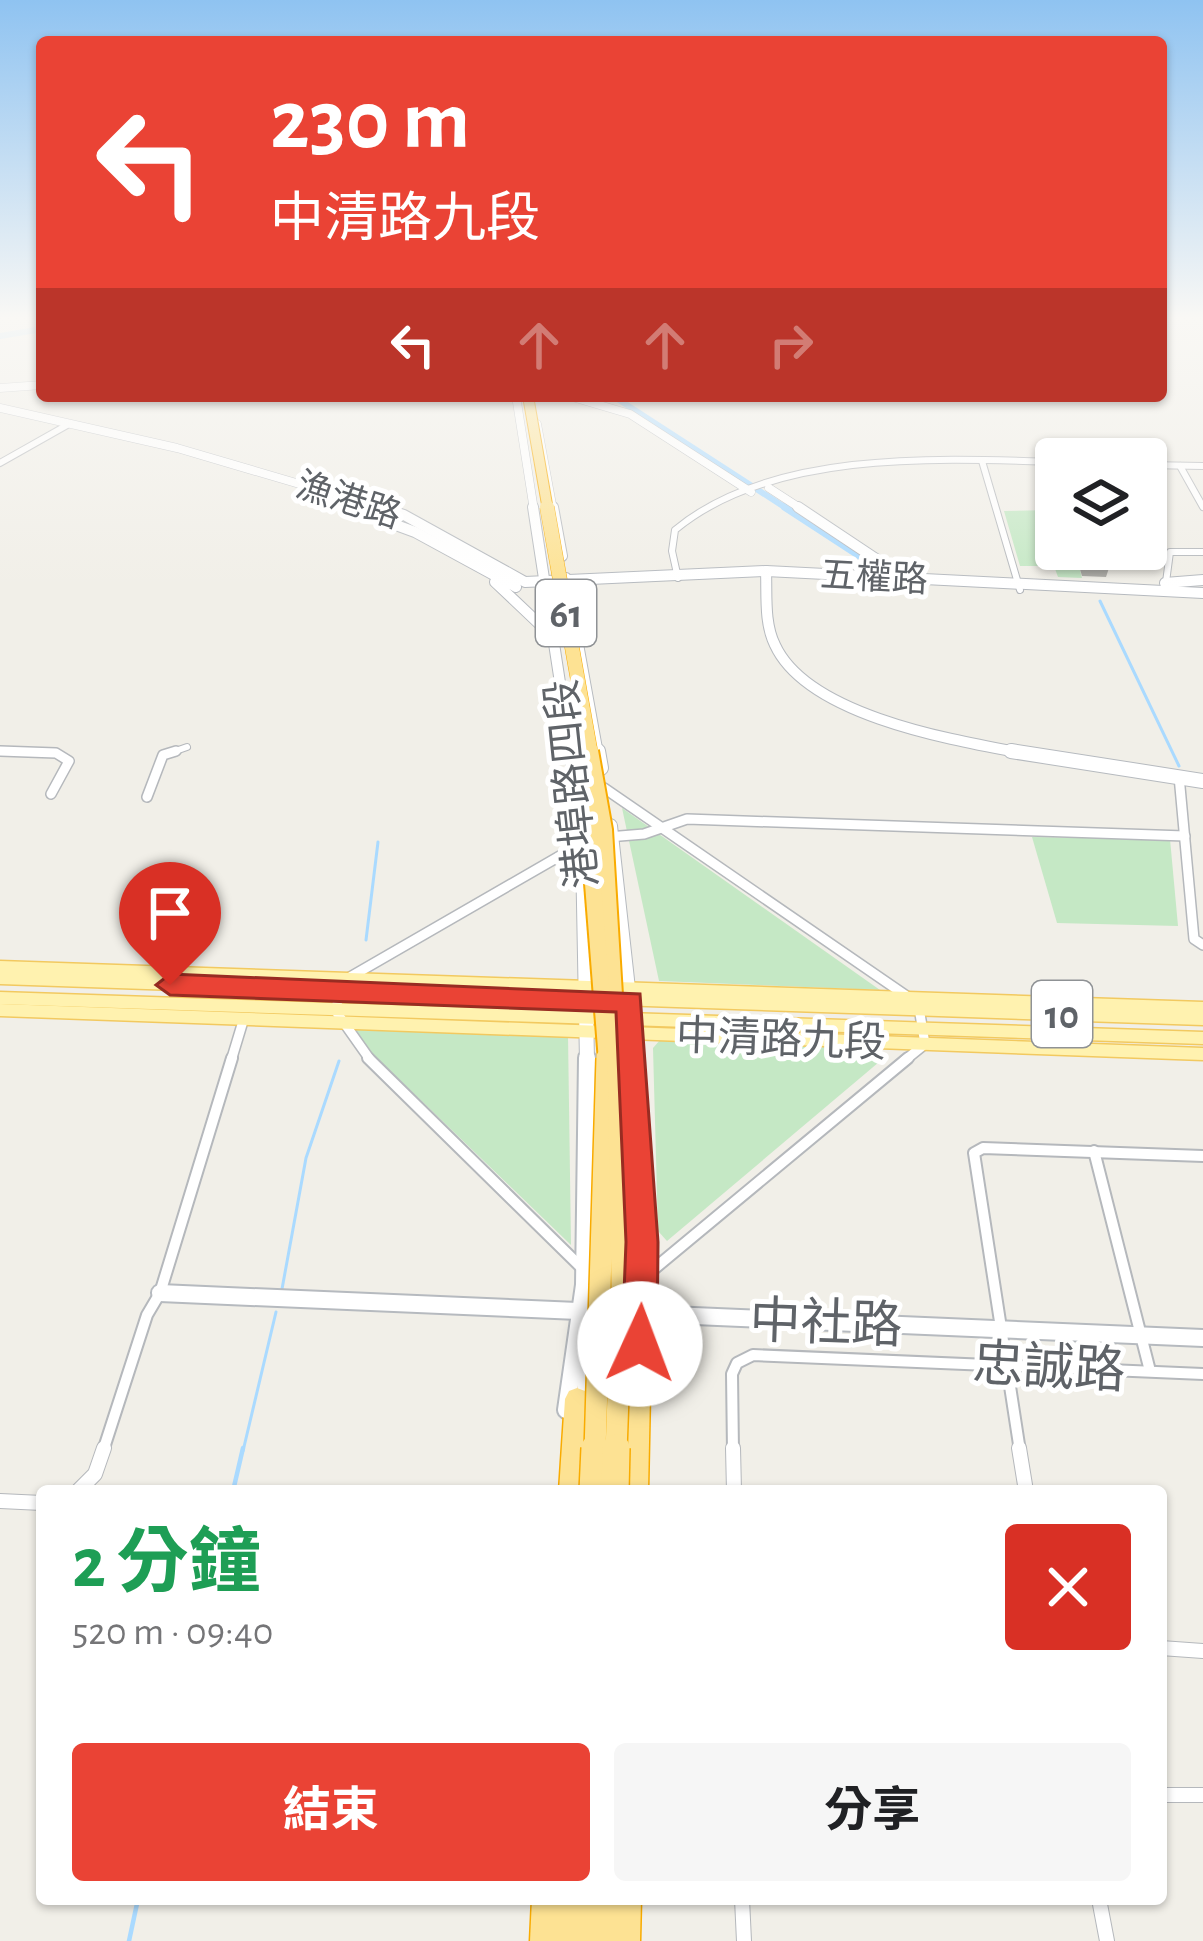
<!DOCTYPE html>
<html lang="zh-TW">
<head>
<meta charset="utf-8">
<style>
  body { margin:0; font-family:"Alegreya Sans","Noto Sans TC",sans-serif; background:#f6f6f6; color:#202124; height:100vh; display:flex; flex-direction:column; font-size:45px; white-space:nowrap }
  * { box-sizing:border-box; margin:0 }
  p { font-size:39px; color:#757577 }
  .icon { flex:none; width:66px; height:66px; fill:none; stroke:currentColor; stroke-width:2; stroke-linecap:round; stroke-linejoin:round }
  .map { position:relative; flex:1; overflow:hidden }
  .drawer { position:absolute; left:36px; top:1485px; width:1131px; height:420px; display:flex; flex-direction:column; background:#fff; border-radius:12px; box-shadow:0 3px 9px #0004 }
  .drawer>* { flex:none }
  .banner { position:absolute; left:36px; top:36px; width:1131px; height:366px; border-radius:12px; box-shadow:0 3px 9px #0004; background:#ea4335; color:#fff; overflow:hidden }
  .tools { position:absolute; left:1035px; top:438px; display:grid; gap:24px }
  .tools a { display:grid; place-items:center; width:132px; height:132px; border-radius:12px; background:#fff; box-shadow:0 3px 9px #0004; font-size:60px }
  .pin { position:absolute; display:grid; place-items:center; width:102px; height:102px; color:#fff; margin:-123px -51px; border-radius:50% 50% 50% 0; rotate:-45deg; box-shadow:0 0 12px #0007 }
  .pin .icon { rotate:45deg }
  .me { position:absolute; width:132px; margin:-66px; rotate:2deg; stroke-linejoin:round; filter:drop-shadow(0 0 9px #0008) }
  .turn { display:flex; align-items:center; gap:42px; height:252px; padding:0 36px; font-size:54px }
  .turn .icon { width:156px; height:156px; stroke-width:2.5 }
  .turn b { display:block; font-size:84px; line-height:102px }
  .lanes { display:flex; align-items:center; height:114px; padding:0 36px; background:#0003; justify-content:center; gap:60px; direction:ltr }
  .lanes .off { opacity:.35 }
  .round { display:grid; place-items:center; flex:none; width:126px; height:126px; border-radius:12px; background:#f6f6f6 }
  .summary { display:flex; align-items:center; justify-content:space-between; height:204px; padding:0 36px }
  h1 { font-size:72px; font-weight:700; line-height:90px; color:#1e9e55 }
  .button { display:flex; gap:24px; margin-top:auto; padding:24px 36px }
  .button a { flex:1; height:138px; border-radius:12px; background:#ea4335; color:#fff; font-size:48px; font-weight:700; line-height:138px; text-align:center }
  .button a+a { background:#f6f6f6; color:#202124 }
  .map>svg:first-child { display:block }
  .green { fill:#c5e8c5 }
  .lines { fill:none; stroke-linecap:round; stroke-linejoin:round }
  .stream-far1 { stroke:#aadaff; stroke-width:3 }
  .stream { stroke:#aadaff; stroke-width:4.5 }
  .canal-far1 { stroke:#aadaff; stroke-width:6 }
  .canal { stroke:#aadaff; stroke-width:8 }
  .street-far3-casing { stroke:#b5b8bc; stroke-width:8 }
  .street-far2-casing { stroke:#b5b8bc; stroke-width:12 }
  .street-far1-casing { stroke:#b5b8bc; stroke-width:14 }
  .street-casing { stroke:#b5b8bc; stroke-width:16 }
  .secondary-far3-casing { stroke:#b6babf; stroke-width:9 }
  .secondary-far2-casing { stroke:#b6babf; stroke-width:12 }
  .secondary-far1-casing { stroke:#b6babf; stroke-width:16 }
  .secondary-casing { stroke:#b6babf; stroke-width:20 }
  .primary-casing { stroke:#f2c960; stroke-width:3 }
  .highway-casing { stroke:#f9ab00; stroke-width:3 }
  .street-far3 { stroke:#fff; stroke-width:6 }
  .street-far2 { stroke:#fff; stroke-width:9 }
  .street-far1 { stroke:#fff; stroke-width:10 }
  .street { stroke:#fff; stroke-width:14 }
  .secondary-far3 { stroke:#fff; stroke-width:8 }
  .secondary-far2 { stroke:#fff; stroke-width:10 }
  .secondary-far1 { stroke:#fff; stroke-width:14 }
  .secondary { stroke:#fff; stroke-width:16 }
  .primary { fill:#fff2af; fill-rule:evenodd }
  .highway { fill:#fde293; fill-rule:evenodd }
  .highway-bridge-far4-casing { stroke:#f9ab00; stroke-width:12; stroke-linecap:butt }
  .highway-bridge-far3-casing { stroke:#f9ab00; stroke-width:15; stroke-linecap:butt }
  .highway-bridge-far2-casing { stroke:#f9ab00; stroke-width:20; stroke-linecap:butt }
  .highway-bridge-far1-casing { stroke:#f9ab00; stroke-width:24; stroke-linecap:butt }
  .highway-bridge-casing { stroke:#f9ab00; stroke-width:30; stroke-linecap:butt }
  .highway-bridge-far4 { stroke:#fde293; stroke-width:10 }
  .highway-bridge-far3 { stroke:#fde293; stroke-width:14 }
  .highway-bridge-far2 { stroke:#fde293; stroke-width:16 }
  .highway-bridge-far1 { stroke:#fde293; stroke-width:21 }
  .highway-bridge { stroke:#fde293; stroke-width:27 }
  .wall { fill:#afaea9 }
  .building { fill:#cccac5; stroke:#8f8d8a; stroke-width:3 }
  .route { fill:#ea4335; stroke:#982c22; stroke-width:3 }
  .labels { text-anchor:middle; stroke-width:10; stroke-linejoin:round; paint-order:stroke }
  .far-street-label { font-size:36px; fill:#5f6368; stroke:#fff }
  .shield { fill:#fff; stroke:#8f9295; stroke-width:3 }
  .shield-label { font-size:39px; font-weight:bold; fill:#5f6368 }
  .street-label { font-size:42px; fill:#5f6368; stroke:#fff }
  .near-street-label { font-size:51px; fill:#5f6368; stroke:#fff }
</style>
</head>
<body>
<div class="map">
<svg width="1203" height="1941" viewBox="0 0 1203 1941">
  <rect width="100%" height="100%" fill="#f1efe8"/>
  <g class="green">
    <polygon points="1053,510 1056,549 1146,545 1148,550 1110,549 1111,560 1085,559 1079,566 1082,578 1058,577 1054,566 1020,566 1004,511"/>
    <polygon points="622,808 880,990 659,981"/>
    <polygon points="1032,837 1170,839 1178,926 1057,923"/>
    <polygon points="346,1028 568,1035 571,1245"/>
    <polygon points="660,1040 877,1049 885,1057 667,1241 658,1231 653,1048"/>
  </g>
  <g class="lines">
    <g class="stream-far1">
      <polyline points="1100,601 1179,766"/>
      <polyline points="366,940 378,842"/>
      <polyline points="282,1289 306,1158 339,1061"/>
      <polyline points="243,1451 276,1312"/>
    </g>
    <g class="stream">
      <polyline points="233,1491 243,1448"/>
      <polyline points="129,1941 138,1899"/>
    </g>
    <g class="canal-far1">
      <polyline points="0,336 42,329"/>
      <polyline points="613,396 789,510"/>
    </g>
    <polyline class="canal" points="785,507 917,593"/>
    <defs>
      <g id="street-far3">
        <polyline points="982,461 1020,590"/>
        <polyline points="0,463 69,424"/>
        <polyline points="1146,465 1203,466"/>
        <polyline points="1180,466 1203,507"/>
        <path d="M678,578L672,551L675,530C771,450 939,458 1056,462"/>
        <polyline points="1166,582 1170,552 1203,552"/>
        <polyline points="0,751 57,754"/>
        <polyline points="167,754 187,747"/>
      </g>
      <g id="street-far2">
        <polyline points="0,751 56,753 69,761 51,794"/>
        <polyline points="1179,776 1194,939 1203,945"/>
        <polyline points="604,788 908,997"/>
        <polyline points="147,797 163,755 176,751"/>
        <polyline points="608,837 644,834 687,819 1185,836"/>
        <polyline points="231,1061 244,1018"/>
        <polyline points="371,1061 335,1010 345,980 591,838"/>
        <polyline points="904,1061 925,1044 919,1008"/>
      </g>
      <g id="street-far1">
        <polyline points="368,1058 584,1270"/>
        <polyline points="1094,1151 1150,1371"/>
        <polyline points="643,1278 908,1058"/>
        <polyline points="103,1451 147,1315 160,1293 232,1058"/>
        <polyline points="733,1451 732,1374 737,1363 753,1355 1203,1374"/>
        <polyline points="1020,1451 974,1153 983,1148 1203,1156"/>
      </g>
      <g id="street">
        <polyline points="733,1448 734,1491"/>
        <polyline points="1019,1448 1026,1491"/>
        <polyline points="78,1491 95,1474 104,1448"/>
        <polyline points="0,1501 42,1503"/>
        <polyline points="1161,1648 1203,1651"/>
        <polyline points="1161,1795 1203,1795"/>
        <polyline points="742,1899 744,1941"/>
        <polyline points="1099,1899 1107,1941"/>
      </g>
      <g id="secondary-far3">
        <polyline points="0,388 42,385"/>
        <polyline points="516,396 534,510"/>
        <polyline points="569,396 630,414 751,492"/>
        <polyline points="0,408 177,448 388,510"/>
        <polyline points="537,424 553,510"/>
        <polyline points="769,488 803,510"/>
        <polyline points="341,505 356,510"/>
      </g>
      <g id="secondary-far2">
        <polyline points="347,507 415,532 516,587"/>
        <polyline points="378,507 404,515 525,582 766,571 1203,593"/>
        <polyline points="533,507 571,754"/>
        <polyline points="553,507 562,556"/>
        <polyline points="798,507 900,575"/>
        <path d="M766,571C767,595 764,623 775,645C808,717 958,741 1027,754"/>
        <polyline points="566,578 598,754"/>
        <polyline points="495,582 553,637"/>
        <polyline points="1165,583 1203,580"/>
      </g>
      <g id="secondary-far1">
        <polyline points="571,751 581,818"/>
        <polyline points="598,751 601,768"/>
        <polyline points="1011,751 1203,781"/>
        <polyline points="610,826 636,1061"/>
        <polyline points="583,852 587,1061"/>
      </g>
      <g id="secondary">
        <polyline points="636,1058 640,1344"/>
        <polyline points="160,1293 1203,1338"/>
        <polyline points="649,1309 650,1359"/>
        <polyline points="582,1350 587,1406"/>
        <polyline points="566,1410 584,1285 587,1058"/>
      </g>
      <g id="primary">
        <polygon points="0,961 1203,1002 1203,1025 0,984"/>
        <polygon points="0,992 1203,1032 1203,1044 0,1004"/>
        <polygon points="0,1004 1203,1048 1203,1060 0,1016"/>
      </g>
      <g id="highway">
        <polygon points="640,1333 648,1336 651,1344 648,1491 624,1491 629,1344 632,1336"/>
        <polygon points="577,1388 585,1391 589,1399 583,1491 559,1491 565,1399 569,1391"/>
        <polygon points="532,1899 641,1899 640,1941 530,1941"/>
      </g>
    </defs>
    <use href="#street-far3" class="street-far3-casing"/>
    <use href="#street-far2" class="street-far2-casing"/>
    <use href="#street-far1" class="street-far1-casing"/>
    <use href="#street" class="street-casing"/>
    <use href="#secondary-far3" class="secondary-far3-casing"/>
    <use href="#secondary-far2" class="secondary-far2-casing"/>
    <use href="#secondary-far1" class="secondary-far1-casing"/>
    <use href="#secondary" class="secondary-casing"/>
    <use href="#primary" class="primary-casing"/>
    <use href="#highway" class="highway-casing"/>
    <use href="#street-far3" class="street-far3"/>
    <use href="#street-far2" class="street-far2"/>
    <use href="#street-far1" class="street-far1"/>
    <use href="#street" class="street"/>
    <use href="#secondary-far3" class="secondary-far3"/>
    <use href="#secondary-far2" class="secondary-far2"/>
    <use href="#secondary-far1" class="secondary-far1"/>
    <use href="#secondary" class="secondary"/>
    <use href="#primary" class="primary"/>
    <use href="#highway" class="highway"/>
    <defs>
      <polyline id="highway-bridge-far4" points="528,396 548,510"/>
      <polyline id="highway-bridge-far3" points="547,507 591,754"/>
      <g id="highway-bridge-far2">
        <polyline points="590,751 604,830 618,1061"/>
        <polyline points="587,807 607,1061"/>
      </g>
      <g id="highway-bridge-far1">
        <polyline points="595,1451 607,1058"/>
        <polyline points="616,1451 622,1287 618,1058"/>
      </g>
      <g id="highway-bridge">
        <polyline points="593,1491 595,1448"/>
        <polyline points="615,1491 616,1448"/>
      </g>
    </defs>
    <use href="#highway-bridge-far4" class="highway-bridge-far4-casing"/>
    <use href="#highway-bridge-far3" class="highway-bridge-far3-casing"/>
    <use href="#highway-bridge-far2" class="highway-bridge-far2-casing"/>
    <use href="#highway-bridge-far1" class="highway-bridge-far1-casing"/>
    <use href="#highway-bridge" class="highway-bridge-casing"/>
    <use href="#highway-bridge-far4" class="highway-bridge-far4"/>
    <use href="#highway-bridge-far3" class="highway-bridge-far3"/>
    <use href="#highway-bridge-far2" class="highway-bridge-far2"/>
    <use href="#highway-bridge-far1" class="highway-bridge-far1"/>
    <use href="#highway-bridge" class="highway-bridge"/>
  </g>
  <polygon class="wall" points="1082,557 1109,568 1106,577 1082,576 1079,566"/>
  <polygon class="building" points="1082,557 1105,558 1109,568 1085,567"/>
  <linearGradient id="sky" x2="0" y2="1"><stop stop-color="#8fc3f1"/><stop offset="0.54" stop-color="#f9f8f5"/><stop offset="1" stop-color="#f9f8f5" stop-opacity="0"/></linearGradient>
  <rect width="1203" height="588" fill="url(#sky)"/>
  <polygon class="route" points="170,974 640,994 658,1242 657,1344 652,1356 640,1360 627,1356 622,1344 626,1242 616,1012 170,995 156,985"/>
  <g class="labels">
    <g class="far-street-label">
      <text transform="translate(349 499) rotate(18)" y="13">漁港路</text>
      <text transform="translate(874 576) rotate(3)" y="13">五權路</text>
    </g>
    <g class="shield">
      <rect x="536" y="580" width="60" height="66" rx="9"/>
      <rect x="1032" y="981" width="60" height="66" rx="9"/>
    </g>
    <g class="shield-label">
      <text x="566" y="627">61</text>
      <text x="1062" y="1028">10</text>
    </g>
    <g class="street-label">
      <text transform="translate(571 784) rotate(-96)" y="15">港埠路四段</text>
      <text transform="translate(781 1038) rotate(2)" y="15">中清路九段</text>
    </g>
    <g class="near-street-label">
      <text transform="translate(826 1322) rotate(2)" y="18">中社路</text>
      <text transform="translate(1049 1366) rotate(3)" y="18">忠誠路</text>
    </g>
  </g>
</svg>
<div class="tools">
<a><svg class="icon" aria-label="layers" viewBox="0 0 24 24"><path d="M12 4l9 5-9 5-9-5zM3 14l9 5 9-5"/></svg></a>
</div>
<div class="pin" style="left:170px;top:985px;background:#d93025"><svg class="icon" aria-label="arrive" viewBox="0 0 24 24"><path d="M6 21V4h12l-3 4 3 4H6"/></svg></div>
<svg class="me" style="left:640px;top:1344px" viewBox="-20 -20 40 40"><circle r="19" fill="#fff"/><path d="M0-13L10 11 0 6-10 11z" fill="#ea4335"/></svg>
<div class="banner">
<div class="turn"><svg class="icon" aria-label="left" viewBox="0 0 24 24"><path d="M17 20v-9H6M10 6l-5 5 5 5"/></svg><div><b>230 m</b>中清路九段</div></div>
<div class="lanes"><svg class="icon" aria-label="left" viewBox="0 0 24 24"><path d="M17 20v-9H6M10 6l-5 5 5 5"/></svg><svg class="icon off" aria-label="ahead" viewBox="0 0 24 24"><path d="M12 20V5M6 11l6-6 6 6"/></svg><svg class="icon off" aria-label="ahead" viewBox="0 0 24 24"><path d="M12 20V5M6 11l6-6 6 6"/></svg><svg class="icon off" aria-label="right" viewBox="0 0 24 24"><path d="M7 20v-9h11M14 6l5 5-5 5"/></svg></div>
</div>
<section class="drawer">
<div class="summary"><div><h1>2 分鐘</h1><p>520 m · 09:40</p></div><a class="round" style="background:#d93025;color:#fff"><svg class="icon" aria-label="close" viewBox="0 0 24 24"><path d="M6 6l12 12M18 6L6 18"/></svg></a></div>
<div class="button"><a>結束</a><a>分享</a></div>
</section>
</div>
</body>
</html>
